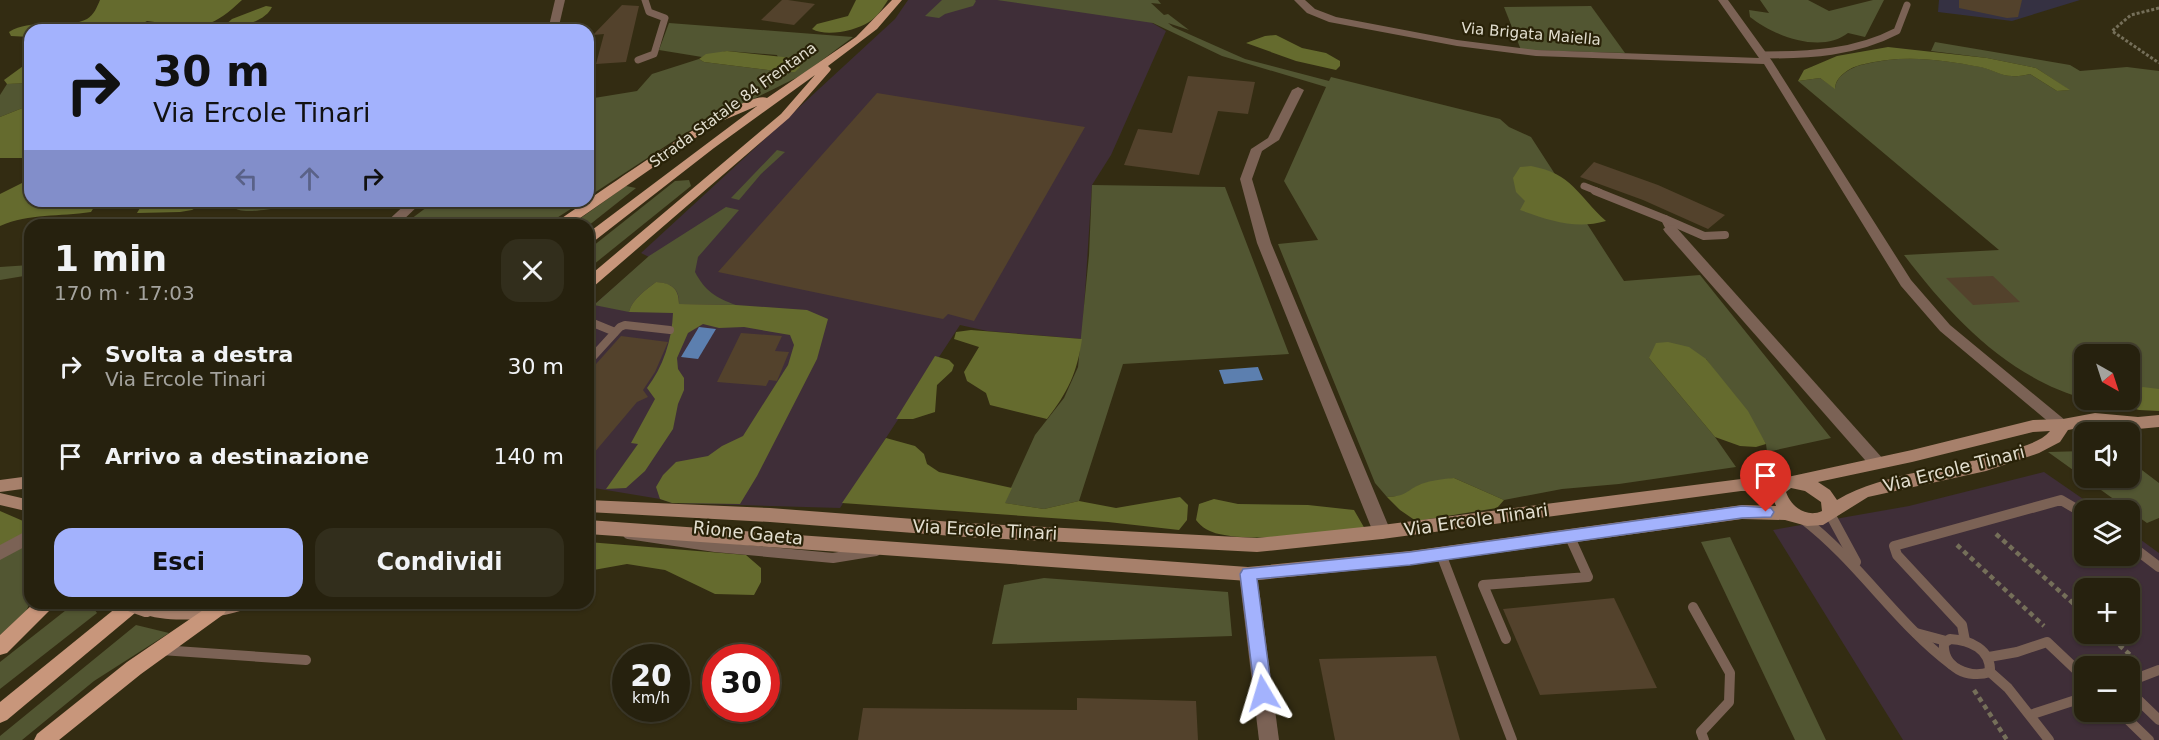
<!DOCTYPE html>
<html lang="it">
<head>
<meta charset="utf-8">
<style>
  body { margin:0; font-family:"DejaVu Sans",sans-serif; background:#322e1c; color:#f1f3f6; height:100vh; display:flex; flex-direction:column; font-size:22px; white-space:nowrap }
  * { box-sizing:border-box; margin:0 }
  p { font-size:20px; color:#a4a39e }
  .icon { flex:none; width:33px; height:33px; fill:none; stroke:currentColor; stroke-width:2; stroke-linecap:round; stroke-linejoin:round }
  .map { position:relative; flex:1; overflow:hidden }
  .details { position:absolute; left:24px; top:219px; width:570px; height:390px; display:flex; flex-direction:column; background:#26210e; border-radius:18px; box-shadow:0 2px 4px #0004,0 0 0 2px #423e2e }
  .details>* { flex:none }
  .banner { position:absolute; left:24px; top:24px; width:570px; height:183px; border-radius:18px; box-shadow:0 2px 4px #0004,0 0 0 2px #423e2e; background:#a3b2fd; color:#111; overflow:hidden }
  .needle { width:39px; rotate:141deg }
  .buttons { position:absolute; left:2074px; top:344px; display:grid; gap:12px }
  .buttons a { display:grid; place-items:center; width:66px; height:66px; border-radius:12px; background:#26210e; box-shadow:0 2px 4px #0004,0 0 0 2px #423e2e; font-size:30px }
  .speed { position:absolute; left:612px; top:644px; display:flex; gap:12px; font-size:30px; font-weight:700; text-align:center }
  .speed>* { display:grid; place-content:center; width:78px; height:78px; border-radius:50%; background:#26210e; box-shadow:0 2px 4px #0004,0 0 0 2px #423e2e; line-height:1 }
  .speed small { font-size:15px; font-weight:400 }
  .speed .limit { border:9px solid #d22; background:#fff; color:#111 }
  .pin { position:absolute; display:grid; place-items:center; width:51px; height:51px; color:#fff; margin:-62px -26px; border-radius:50% 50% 50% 0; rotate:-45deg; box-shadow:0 0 6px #0007 }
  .pin .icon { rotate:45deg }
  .me { position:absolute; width:66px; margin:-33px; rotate:353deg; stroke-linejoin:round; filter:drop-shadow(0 0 4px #0008) }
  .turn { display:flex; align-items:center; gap:21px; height:126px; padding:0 30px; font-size:27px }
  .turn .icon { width:78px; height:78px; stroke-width:2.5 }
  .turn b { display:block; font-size:42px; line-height:51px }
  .lanes { display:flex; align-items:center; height:57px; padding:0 30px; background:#0003; justify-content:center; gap:30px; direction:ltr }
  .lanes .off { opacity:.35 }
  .round { display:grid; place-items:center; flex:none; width:63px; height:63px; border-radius:18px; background:#322e1c }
  .overview { display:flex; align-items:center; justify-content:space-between; height:102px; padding:0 30px }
  h1 { font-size:36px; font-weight:800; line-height:45px }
  .button { display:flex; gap:12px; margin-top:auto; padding:12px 30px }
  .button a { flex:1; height:69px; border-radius:18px; background:#a3b2fd; color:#111; font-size:24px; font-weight:800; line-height:69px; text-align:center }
  .button a+a { background:#322e1c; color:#f1f3f6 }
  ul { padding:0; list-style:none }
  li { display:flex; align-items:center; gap:18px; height:90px; padding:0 30px }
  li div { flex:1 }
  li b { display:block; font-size:22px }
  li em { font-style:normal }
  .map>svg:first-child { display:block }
  .commercial { fill:#3f2e38; fill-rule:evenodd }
  .education { fill:#353142 }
  .green { fill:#525632; fill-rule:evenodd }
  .forest { fill:#656b2e }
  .water { fill:#5c7faf }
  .building { fill:#53422c }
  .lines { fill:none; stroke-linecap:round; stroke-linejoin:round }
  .path-far1 { stroke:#756f59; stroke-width:3; stroke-dasharray:3 2; stroke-linecap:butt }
  .path { stroke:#756f59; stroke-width:4.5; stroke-dasharray:5 4; stroke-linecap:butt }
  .lane-far2 { stroke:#7b6255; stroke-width:7 }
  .lane-far1 { stroke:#7b6255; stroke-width:8 }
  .lane { stroke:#7b6255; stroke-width:10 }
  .street { fill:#7b6255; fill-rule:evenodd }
  .secondary { fill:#a7806b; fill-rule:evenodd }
  .primary { fill:#c8967b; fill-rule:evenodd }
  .secondary-bridge { stroke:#a7806b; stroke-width:18 }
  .route { fill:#a3b2fd; stroke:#6a74a4; stroke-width:1.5 }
  .labels { text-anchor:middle; stroke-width:4.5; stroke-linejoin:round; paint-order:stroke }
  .far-street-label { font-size:15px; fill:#e2decf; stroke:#292208 }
  .street-label { font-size:18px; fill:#e2decf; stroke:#292208 }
</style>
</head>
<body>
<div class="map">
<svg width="2159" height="740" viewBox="0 0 2159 740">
  <rect width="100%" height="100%" fill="#332c12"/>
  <g class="commercial">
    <polygon points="908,0 1019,0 1142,17 1166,31 1111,155 1092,185 1082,339 987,331 960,325 840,508 672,503 660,499 588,487 588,310 649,257 641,253 895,19"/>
    <path d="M2044,472L2099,510H2085V555H2130V532L2159,553V740H1903L1773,530L1909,506ZM2085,588H2130V633H2085ZM2085,666H2130V711H2085Z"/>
  </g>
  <polygon class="education" points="1939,0 2080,0 2012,21 1938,12"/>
  <g class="green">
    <polygon points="942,0 975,0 976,1 973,6 945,14 939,18 925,16"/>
    <polygon points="997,0 1158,0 1161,4 1151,3 1164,15 1168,14 1189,30 1168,23 1173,27 1245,59 1329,81 1331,77 1500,119 1509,127 1531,137 1624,281 1700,275 1831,438 1767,452 1766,444 1759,433 1706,359 1649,358 1715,437 1736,467 1619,484 1562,489 1504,500 1454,478 1419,485 1403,496 1387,497 1375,483 1278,244 1318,240 1284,181 1326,87 1222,56 1153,23"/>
    <path d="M1760,0H1808L1829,11L1873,0H1884L1865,37L1848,33C1821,54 1774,36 1750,17L1749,10L1769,13Z"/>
    <polygon points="1591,6 1625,53 1521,50 1504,7"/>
    <polygon points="669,23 853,37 802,75 687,132 588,197 588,99 637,91 652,74 699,59 704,62 784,72 777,55 727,51 702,57 659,50"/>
    <path d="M1935,42L2070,65L2080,71L2127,67L2159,71V407C2044,412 1969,340 1904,255L1999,250L1798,81L1820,78L1835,88C1836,76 1850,68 1861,65C1901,54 1940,59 1981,67C1991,69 2002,76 2012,76C2017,77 2025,75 2030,74L2057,91L2069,90L2036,68L1987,58L1931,51ZM2085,354H2130V399H2085Z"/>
    <polygon points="30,83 30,105 0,117 0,95 7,84"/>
    <polygon points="777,150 785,152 761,174 739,200 731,198"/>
    <polygon points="689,180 691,186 588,269 588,250 675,181"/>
    <polygon points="1092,185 1225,187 1289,354 1123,364 1079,501 1044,509 1004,503 1035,435 1064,398 1078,367 1089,255"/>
    <polygon points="626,186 636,188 588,226 571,225"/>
    <path d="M243,201H303C290,206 252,214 239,210C234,209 233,205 228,202L245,205Z"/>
    <polygon points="431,201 583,201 546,225 403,225 431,204"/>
    <path d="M726,207L739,210L698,257L695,272C705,291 716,298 736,305L679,304C680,288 670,283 656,282C646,290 632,299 629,312L594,305L649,256Z"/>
    <polygon points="30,265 30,275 0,280 0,267"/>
    <polygon points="2085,451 2085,477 2130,477 2130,461 2159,483 2159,518 2147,523 2048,452"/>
    <polygon points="1730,537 1826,740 1795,740 1701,542"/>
    <polygon points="30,542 30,603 26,611 0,635 0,557"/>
    <polygon points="1044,578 1228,592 1232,636 992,644 1004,585"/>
    <polygon points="75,603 90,603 97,613 0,689 0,662"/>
    <polygon points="136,625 169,633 94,681 22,740 0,740 0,736"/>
  </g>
  <g class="forest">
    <path d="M100,0H242C215,26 199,30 163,30L170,24L147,21L131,30H30V37L11,36L9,32C34,17 64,31 87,19C94,15 97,7 100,0Z"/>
    <path d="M856,0H888C883,8 877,17 869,22C855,31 826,37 812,29L817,24L848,16Z"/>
    <path d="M266,6L272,7C266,21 240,28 227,28L225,25L232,19Z"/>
    <polygon points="1276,35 1302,48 1326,53 1340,61 1340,66 1336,70 1296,61 1246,43 1265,36"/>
    <path d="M1888,47L1987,58L2036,68L2070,90L2057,91L2030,74C2025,75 2017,77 2012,76C2001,76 1991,69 1980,67C1940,59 1901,54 1860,65C1849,68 1835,77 1835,89L1820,78L1798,81L1804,70L1837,56Z"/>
    <polygon points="727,51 793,58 799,63 800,67 795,72 784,72 704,62 699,59 706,54"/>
    <polygon points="30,61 30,83 7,84 4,80"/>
    <polygon points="30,105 30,158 0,158 0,117"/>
    <path d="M1531,166C1573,174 1577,195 1606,221C1575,230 1549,220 1520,210L1525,201L1516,192L1513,178L1520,167Z"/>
    <path d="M30,179V201H98L91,212C59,217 30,213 0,226V194Z"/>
    <polygon points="144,201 207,201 192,210 180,212 137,213"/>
    <path d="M656,282C671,283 679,288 679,304L736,305L807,310L828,319L817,359L757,476L740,504L672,503L660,499L656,487L663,475L676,462L708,456L722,446L743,436L788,365L794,345L790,335L744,327L719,328L703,324L688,333L677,358L678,369L684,378V390L678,404L673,429L645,471L626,488L606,489L638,444L631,443L655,399L647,388C663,367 672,340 673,313L629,312C632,299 646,290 656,282Z"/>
    <path d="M971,330L1082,339C1077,373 1068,392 1047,419L990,405L986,393L967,381L964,372L979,347L954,339L956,332Z"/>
    <polygon points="1668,342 1689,347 1706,359 1748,411 1766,444 1756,447 1740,446 1715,437 1649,358 1656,343"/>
    <polygon points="935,356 949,360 954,365 952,371 937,385 935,412 913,419 896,419"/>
    <polygon points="2143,387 2159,389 2159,411 2139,410 2125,406 2123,399 2130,399 2130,392"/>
    <polygon points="886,438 915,446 924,454 927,464 939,472 1012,488 1005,503 1044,509 1079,501 1116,508 1180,497 1188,505 1187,520 1179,530 1108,522 842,503"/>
    <path d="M1454,478L1504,500L1497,508L1416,521L1400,510L1387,497C1408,496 1405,491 1421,484C1432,480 1443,479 1454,478Z"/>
    <path d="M1214,499L1238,504L1308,505L1354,510L1365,529C1325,532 1257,543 1219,534C1210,532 1202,528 1196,520L1199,504Z"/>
    <polygon points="0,511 30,524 30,530 0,546"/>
    <polygon points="588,542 746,555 761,568 761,582 754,595 715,594 665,570 627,564 588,571"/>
  </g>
  <g class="water">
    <polygon points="699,327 716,329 698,359 681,357"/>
    <polygon points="1258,367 1263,380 1224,384 1219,370"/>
  </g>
  <g class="building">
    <polygon points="782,0 788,0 815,4 794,25 761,20"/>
    <polygon points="1959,0 2022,0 2018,17 2007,18 1959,8"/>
    <polygon points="622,5 639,6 626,62 596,64 604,34 593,35"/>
    <polygon points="1188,76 1255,82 1248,114 1218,111 1199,175 1124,165 1138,129 1172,133"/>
    <polygon points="877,93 1085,127 974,321 948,314 943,319 718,272"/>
    <polygon points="1594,162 1658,185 1725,215 1708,229 1643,200 1580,177"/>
    <polygon points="1993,276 2020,302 1973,305 1946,278"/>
    <polygon points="741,333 782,336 775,351 789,352 777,381 769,380 766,386 717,382"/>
    <polygon points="621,336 668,342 655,372 643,390 648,397 637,402 588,460 588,373"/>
    <polygon points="1614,598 1657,688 1540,695 1503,609"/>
    <polygon points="1436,656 1460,740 1335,740 1319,659"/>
    <polygon points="1077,698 1196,701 1198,740 858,740 863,708 1077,710"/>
  </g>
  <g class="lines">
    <polyline class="path-far1" points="2159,8 2131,15 2112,31 2159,63"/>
    <g class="path">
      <polyline points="1996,534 2085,614"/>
      <polyline points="1957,545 2044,626"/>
      <polyline points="2106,633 2139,663"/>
      <polyline points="1974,690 2007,740"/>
    </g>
    <g class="lane-far2">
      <path d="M1763,55C1809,55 1855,53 1897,31L1907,5"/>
      <polyline points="638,60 654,54 665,18 649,12 645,0"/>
      <polyline points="1584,186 1599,192"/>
    </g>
    <g class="lane-far1">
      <polyline points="1595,191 1665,219 1670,229"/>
      <polyline points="1665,219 1704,236 1725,235"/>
      <polyline points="588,321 615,332"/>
      <polyline points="588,362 620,327 625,325 670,330"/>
    </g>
    <g class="lane">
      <polyline points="1830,514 1856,562"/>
      <path d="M1803,519C1859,562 1896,623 1952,665"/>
      <polyline points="628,534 715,547 833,558 876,551"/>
      <polyline points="2130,545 2159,567"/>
      <polyline points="1441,554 1512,740"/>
      <polyline points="1693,607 1730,673 1729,702 1701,732 1704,740"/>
      <polyline points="1916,633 1946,641"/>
      <polyline points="1506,639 1483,585 1588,577 1569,535"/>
      <path d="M1950,639C1970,640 1991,649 1990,672C1969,679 1942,668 1944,643Z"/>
      <polyline points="1965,641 1962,625 1897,555 1894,546 2061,500 2085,514"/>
      <polyline points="161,650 306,660"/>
      <polyline points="1989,657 2017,652 2047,642 2085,678"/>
      <polyline points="1990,672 2008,688 2049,740"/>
      <polyline points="2130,681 2159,670"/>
      <polyline points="2130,692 2159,720"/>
      <polyline points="2119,711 2149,740"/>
      <polyline points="2030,715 2085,697"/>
    </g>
    <g class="street">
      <polygon points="555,0 565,0 558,30 548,30"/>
      <polygon points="1294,0 1305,0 1315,9 1336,17 1457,40 1536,50 1759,58 1718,0 1728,0 1772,61 1911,280 1950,325 2071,425 2069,429 2057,429 1940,331 1901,286 1764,64 1536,56 1457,46 1329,22 1307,13"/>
      <polygon points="1298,87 1304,90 1279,140 1262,151 1252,179 1271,243 1391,532 1388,537 1382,539 1376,537 1373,532 1257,243 1240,179 1251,149 1268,138 1292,90"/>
      <polygon points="409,201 423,201 398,225 383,225"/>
      <polygon points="1670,225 1675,226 1884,460 1886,464 1884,468 1872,468 1665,232 1663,229"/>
      <polygon points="30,529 30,544 0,560 0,545"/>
      <polygon points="1248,567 1254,569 1257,574 1279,740 1259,740 1239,574 1242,569"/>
    </g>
    <g class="secondary">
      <path d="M2095,413L2138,417L2159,415V427L2138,429L2095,425L2068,430L2060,442L2039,453L1986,471L1868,497L1823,525L1807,526L1785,520L1742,519L1410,565L1248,581L588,534V520L1248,567L1410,551L1742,505L1776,506L1770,491H1741L1382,539L1257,552L966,537L770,522L588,512V500L770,508L966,523L1257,538L1382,525L1741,479L1783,478L1912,450L2033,420L2063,419ZM2050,431C2041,442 2023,446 2009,451C1955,469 1886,471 1837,500L1830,490L1818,482L1912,462L2033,432ZM1791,488L1805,491L1821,502L1822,511C1807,518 1791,507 1786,492Z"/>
      <polygon points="30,476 30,488 0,492 0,480"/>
      <polygon points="0,493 30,500 30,512 0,505"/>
      <path d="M139,603H252L249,608C218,619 172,625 140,613L137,608Z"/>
    </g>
    <g class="primary">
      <path d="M892,0H902L877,29L828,66L831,69L830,71L789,118L593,287L588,288V277L781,114L815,75L714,148L593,242L588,243V233L757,106L717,123L570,225H554L556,222C584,204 745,86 767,98L856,37Z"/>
      <polygon points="34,603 55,603 52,608 7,653 0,655 0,635"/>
      <polygon points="122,603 144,603 141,608 7,720 0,723 0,702"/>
      <polygon points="212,604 224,604 227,609 224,614 141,674 59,740 34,740 37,734 127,662"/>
    </g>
    <polyline class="secondary-bridge" points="132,603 146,608"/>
  </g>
  <polygon class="route" points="1742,506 1771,508 1774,512 1771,517 1742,518 1410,565 1257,579 1272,693 1270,698 1263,701 1257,698 1255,693 1240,574 1243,569 1410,552"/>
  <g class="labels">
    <g class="far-street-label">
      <text transform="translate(1531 34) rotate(5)" y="5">Via Brigata Maiella</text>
      <text transform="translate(733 105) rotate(-36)" y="5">Strada Statale 84 Frentana</text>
    </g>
    <g class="street-label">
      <text transform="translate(1954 469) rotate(-14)" y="6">Via Ercole Tinari</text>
      <text transform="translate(1476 520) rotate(-8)" y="6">Via Ercole Tinari</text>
      <text transform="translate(985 530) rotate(3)" y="6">Via Ercole Tinari</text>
      <text transform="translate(748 533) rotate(6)" y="6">Rione Gaeta</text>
    </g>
  </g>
</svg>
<div class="buttons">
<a><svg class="needle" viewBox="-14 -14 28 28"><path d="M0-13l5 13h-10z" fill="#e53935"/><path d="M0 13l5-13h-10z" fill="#a4a39e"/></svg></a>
<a><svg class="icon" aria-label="sound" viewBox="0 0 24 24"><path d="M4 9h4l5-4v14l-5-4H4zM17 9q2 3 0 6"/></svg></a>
<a><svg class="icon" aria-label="layers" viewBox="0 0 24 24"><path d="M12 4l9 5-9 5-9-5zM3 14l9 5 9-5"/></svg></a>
<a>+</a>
<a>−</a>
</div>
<div class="speed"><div>20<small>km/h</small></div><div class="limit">30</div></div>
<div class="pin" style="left:1766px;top:512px;background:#d93025"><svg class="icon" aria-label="arrive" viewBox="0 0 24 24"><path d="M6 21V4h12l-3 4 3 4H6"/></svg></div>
<svg class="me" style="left:1263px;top:693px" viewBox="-20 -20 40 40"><path d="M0-17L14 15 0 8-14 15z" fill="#a3b2fd" stroke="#fff" stroke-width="4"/></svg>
<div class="banner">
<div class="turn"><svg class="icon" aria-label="right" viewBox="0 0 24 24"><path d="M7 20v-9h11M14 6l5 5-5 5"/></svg><div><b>30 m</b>Via Ercole Tinari</div></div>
<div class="lanes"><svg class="icon off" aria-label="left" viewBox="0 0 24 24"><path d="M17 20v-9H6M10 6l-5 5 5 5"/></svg><svg class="icon off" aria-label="ahead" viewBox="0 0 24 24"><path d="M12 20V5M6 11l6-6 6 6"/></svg><svg class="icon" aria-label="right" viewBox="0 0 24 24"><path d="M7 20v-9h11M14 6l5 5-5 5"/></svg></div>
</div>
<section class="details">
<div class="overview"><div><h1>1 min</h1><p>170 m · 17:03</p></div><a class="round"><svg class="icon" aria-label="close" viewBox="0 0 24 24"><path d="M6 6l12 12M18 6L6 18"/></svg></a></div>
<ul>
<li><svg class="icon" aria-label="right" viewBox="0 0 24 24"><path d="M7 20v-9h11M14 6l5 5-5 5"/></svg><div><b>Svolta a destra</b><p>Via Ercole Tinari</p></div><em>30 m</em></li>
<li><svg class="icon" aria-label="arrive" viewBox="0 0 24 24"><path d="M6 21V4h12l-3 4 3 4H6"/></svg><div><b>Arrivo a destinazione</b></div><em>140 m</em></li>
</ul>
<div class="button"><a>Esci</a><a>Condividi</a></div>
</section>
</div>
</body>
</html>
